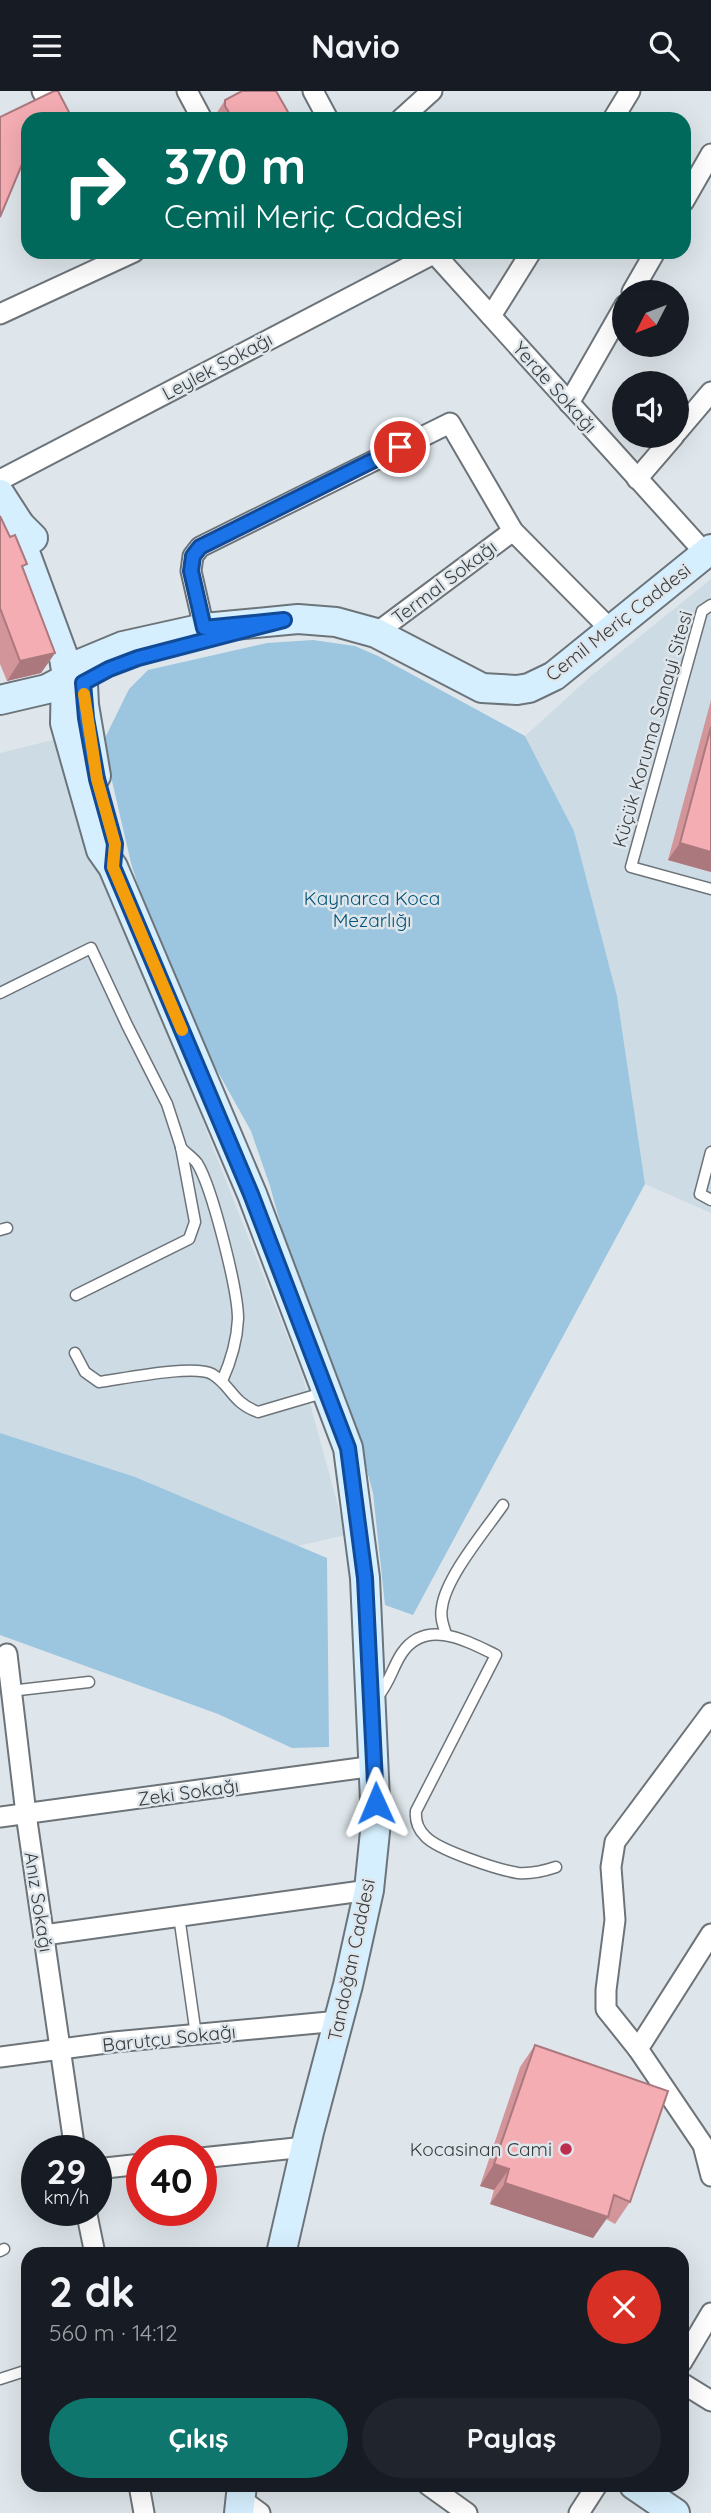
<!DOCTYPE html>
<html lang="tr">
<head>
<meta charset="utf-8">
<style>
  body { margin:0; font-family:Quicksand,sans-serif; background:#20242c; color:#f1f3f6; height:100vh; display:flex; flex-direction:column; font-size:26px; white-space:nowrap }
  * { box-sizing:border-box; margin:0 }
  p { font-size:23px; color:#9ea1a6 }
  .icon { flex:none; width:38px; height:38px; fill:none; stroke:currentColor; stroke-width:2; stroke-linecap:round; stroke-linejoin:round }
  .map { position:relative; flex:1; overflow:hidden }
  .panel { position:absolute; left:21px; top:2156px; width:668px; height:245px; display:flex; flex-direction:column; background:#171b24; border-radius:21px; box-shadow:0 7px 28px #0002 }
  .panel>* { flex:none }
  .top-card { position:absolute; left:21px; top:21px; width:670px; height:147px; border-radius:21px; box-shadow:0 7px 28px #0002; background:#00695c; color:#fff; overflow:hidden }
  .needle { width:46px; rotate:228deg }
  .tools { position:absolute; left:612px; top:189px; display:grid; gap:14px }
  .tools a { display:grid; place-items:center; width:77px; height:77px; border-radius:50%; background:#171b24; box-shadow:0 7px 28px #0002; font-size:35px }
  .speed { position:absolute; left:21px; top:2044px; display:flex; gap:14px; font-size:35px; font-weight:700; text-align:center }
  .speed>* { display:grid; place-content:center; width:91px; height:91px; border-radius:50%; background:#171b24; box-shadow:0 7px 28px #0002; line-height:1 }
  .speed small { font-size:18px; font-weight:400 }
  .speed .limit { border:10px solid #d22; background:#fff; color:#111 }
  .pin { position:absolute; display:grid; place-items:center; width:60px; height:60px; color:#fff; margin:-30px; border:4px solid #fff; border-radius:50%; box-shadow:0 2px 7px #0007 }
  .me { position:absolute; width:77px; margin:-38px; rotate:359deg; stroke-linejoin:round; filter:drop-shadow(0 0 5px #0008) }
  .turn { display:flex; align-items:center; gap:24px; height:147px; padding:0 28px; font-size:32px }
  .turn .icon { width:91px; height:91px; stroke-width:2.5 }
  .turn b { display:block; font-size:49px; line-height:60px }
  .round { display:grid; place-items:center; flex:none; width:74px; height:74px; border-radius:37px; background:#20242c }
  .headline { display:flex; align-items:center; justify-content:space-between; height:119px; padding:0 28px }
  h1 { font-size:42px; font-weight:800; line-height:52px }
  .primary-button { display:flex; gap:14px; margin-top:auto; padding:14px 28px }
  .primary-button a { flex:1; height:80px; border-radius:42px; background:#0f766e; color:#fff; font-size:28px; font-weight:800; line-height:80px; text-align:center }
  .primary-button a+a { background:#20242c; color:#f1f3f6 }
  header { display:flex; justify-content:space-between; align-items:center; height:91px; padding:0 28px; background:#171b24; font-size:32px; font-weight:800 }
  .map>svg:first-child { display:block }
  .built { fill:#cddbe5 }
  .green { fill:#9cc5e0 }
  .lines { fill:none; stroke-linecap:round; stroke-linejoin:round }
  .lane-casing { stroke:#6d7479; stroke-width:13 }
  .street-casing { stroke:#6d7479; stroke-width:23 }
  .secondary-casing { stroke:#6d7479; stroke-width:32 }
  .lane { stroke:#fff; stroke-width:10 }
  .street { stroke:#fff; stroke-width:19 }
  .secondary { stroke:#d6effe; stroke-width:28 }
  .wall { fill:#d2959a }
  .shaded-wall { fill:#ab797d }
  .building { fill:#f4adb3; stroke:#ab797d; stroke-width:2 }
  .route-casing { stroke:#114b97; stroke-width:18 }
  .route { stroke:#1a73e8; stroke-width:12 }
  .slow { stroke:#f59e0b; stroke-width:12 }
  .poi-dot { fill:#be2d4d; stroke:#dee6eb; stroke-width:2.5 }
  .labels { text-anchor:middle; stroke-width:5; stroke-linejoin:round; paint-order:stroke }
  .street-label { font-size:19px; fill:#393c3e; stroke:#dee6eb }
  .park-label { font-size:19px; fill:#015479; stroke:#dee6eb }
  .poi-label { font-size:19px; fill:#393c3e; stroke:#dee6eb; text-anchor:end }
</style>
</head>
<body>
<header><svg class="icon" aria-label="menu" viewBox="0 0 24 24"><path d="M4 6h16M4 12h16M4 18h16"/></svg>Navio<svg class="icon" aria-label="search" viewBox="0 0 24 24"><circle cx="10" cy="10" r="6"/><path d="M15 15l6 6"/></svg></header>
<div class="map">
<svg width="711" height="2422" viewBox="0 0 711 2422">
  <rect width="100%" height="100%" fill="#dee6eb"/>
  <g class="built">
    <polygon points="711,488 711,1122 645,1093 617,905 574,740 525,645 591,585"/>
    <polygon points="53,649 302,1283 346,1444 293,1456 111,1378 0,1345 0,662"/>
  </g>
  <g class="green">
    <polygon points="313,549 355,555 378,565 525,645 574,740 617,905 645,1093 413,1524 385,1514 373,1402 360,1354 340,1294 296,1189 270,1095 251,1040 218,981 187,932 162,872 131,772 103,651 129,598 148,579 267,552"/>
    <polygon points="0,1342 135,1386 327,1467 329,1656 292,1657 218,1623 0,1544"/>
  </g>
  <g class="lines">
    <defs>
      <g id="lane">
        <polyline points="711,514 702,520 631,776 711,798"/>
        <polyline points="0,902 91,857 127,934 167,1013 181,1056 195,1131 189,1148 76,1204"/>
        <path d="M181,1057C186,1062 193,1067 197,1072C212,1096 238,1199 238,1228C237,1250 231,1270 222,1290"/>
        <polyline points="711,1061 700,1103 711,1109"/>
        <polyline points="0,1139 7,1137"/>
        <path d="M75,1262L85,1281L99,1291C122,1288 194,1273 212,1283C232,1295 231,1311 258,1321L326,1301"/>
        <path d="M446,1543C443,1534 440,1526 442,1516C446,1486 485,1440 503,1414"/>
        <polyline points="10,1600 89,1591"/>
        <path d="M378,1605C389,1593 393,1575 402,1562C426,1527 467,1550 496,1564L416,1720C415,1730 418,1738 425,1745C437,1759 499,1779 518,1782C531,1783 544,1780 556,1776"/>
        <polyline points="179,1825 196,1944"/>
        <polyline points="0,2160 4,2158"/>
        <polyline points="0,2288 28,2279"/>
      </g>
      <g id="street">
        <polyline points="42,0 58,28"/>
        <polyline points="187,0 202,28"/>
        <polyline points="313,0 328,28"/>
        <polyline points="401,28 432,0"/>
        <polyline points="613,28 630,0"/>
        <polyline points="684,110 711,63"/>
        <polyline points="433,161 705,462"/>
        <polyline points="632,201 655,161"/>
        <polyline points="0,223 134,161"/>
        <polyline points="491,225 531,161"/>
        <polyline points="569,312 625,214"/>
        <polyline points="677,341 711,301"/>
        <polyline points="637,388 674,345"/>
        <polyline points="0,389 435,162"/>
        <polyline points="204,537 191,480 193,465 200,456 450,332 513,440 610,538"/>
        <polyline points="376,542 513,440"/>
        <polyline points="7,1563 26,1723 75,2060"/>
        <polyline points="0,1726 375,1675"/>
        <polyline points="711,1843 638,1958 703,2054 711,2085"/>
        <polyline points="44,1844 369,1799"/>
        <polyline points="638,1958 606,1918 606,1899 615,1829 611,1776 615,1751 711,1622"/>
        <polyline points="0,1966 114,1951 339,1930"/>
        <polyline points="201,2067 305,2056"/>
        <polyline points="96,2078 142,2073"/>
        <polyline points="86,2119 95,2163"/>
        <polyline points="682,2271 711,2222"/>
        <polyline points="682,2292 711,2310"/>
        <polyline points="139,2394 144,2422"/>
        <polyline points="428,2394 467,2422"/>
        <polyline points="241,2408 260,2422"/>
        <polyline points="579,2422 597,2394"/>
      </g>
      <g id="secondary">
        <polyline points="0,403 20,434 33,447"/>
        <polyline points="20,434 22,453 64,567 66,579 65,632 101,759 113,776 252,1103 348,1357 365,1487 376,1731 369,1799 348,1894 309,2041 281,2163"/>
        <polyline points="82,573 84,614 96,685"/>
        <polyline points="0,609 47,598 66,588 82,572 123,555 204,537 298,528 336,531 376,542 482,597 517,599 529,597 554,585 711,458"/>
        <polyline points="634,2394 675,2422"/>
        <polyline points="239,2422 242,2394"/>
      </g>
    </defs>
    <use href="#lane" class="lane-casing"/>
    <use href="#street" class="street-casing"/>
    <use href="#secondary" class="secondary-casing"/>
    <use href="#lane" class="lane"/>
    <use href="#street" class="street"/>
    <use href="#secondary" class="secondary"/>
  </g>
  <g class="wall">
    <polygon points="225,9 292,28 214,28 214,26"/>
    <polygon points="0,425 23,478 55,562 41,582 7,590 0,573"/>
    <polygon points="711,609 711,781 668,769"/>
    <polygon points="535,1954 630,2111 615,2133 606,2128 593,2147 490,2113 494,2099 480,2095 520,1976"/>
  </g>
  <g class="shaded-wall">
    <polygon points="55,562 41,582 7,590 20,570"/>
    <polygon points="680,752 711,761 711,781 668,769"/>
    <polygon points="494,2073 509,2078 494,2099 480,2095"/>
    <polygon points="505,2092 608,2126 593,2147 490,2113"/>
  </g>
  <g class="building">
    <polygon points="54,0 58,0 71,25 65,28 28,28 28,59 0,126 0,26"/>
    <polygon points="242,0 276,0 292,28 233,28 225,15 225,9"/>
    <polygon points="0,425 10,446 15,444 27,473 22,475 55,562 20,570 0,517"/>
    <polygon points="711,636 711,761 680,752"/>
    <polygon points="535,1954 668,2000 630,2111 614,2104 608,2126 505,2092 509,2078 494,2073"/>
  </g>
  <g class="lines">
    <defs>
      <polyline id="route" points="376,1712 365,1487 348,1357 251,1103 113,776 115,753 97,688 86,627 83,592 109,578 138,567 284,529 204,537 191,480 193,465 200,456 400,356"/>
    </defs>
    <use href="#route" class="route-casing"/>
    <use href="#route" class="route"/>
    <polyline class="slow" points="84,603 97,688 115,753 113,776 182,939"/>
  </g>
  <circle class="poi-dot" cx="566" cy="2058" r="7"/>
  <g class="labels">
    <g class="street-label">
      <text transform="translate(217 275) rotate(-28)" y="7">Leylek Sokağı</text>
      <text transform="translate(555 296) rotate(48)" y="7">Yerde Sokağı</text>
      <text transform="translate(444 491) rotate(-37)" y="7">Termal Sokağı</text>
      <text transform="translate(618 531) rotate(-38)" y="7">Cemil Meriç Caddesi</text>
      <text transform="translate(652 638) rotate(-74)" y="7">Küçük Koruma Sanayi Sitesi</text>
      <text transform="translate(188 1701) rotate(-8)" y="7">Zeki Sokağı</text>
      <text transform="translate(39 1811) rotate(81)" y="7">Anız Sokağı</text>
      <text transform="translate(351 1869) rotate(-78)" y="7">Tandoğan Caddesi</text>
      <text transform="translate(169 1947) rotate(-6)" y="7">Barutçu Sokağı</text>
    </g>
    <g class="park-label">
      <text x="372" y="814">Kaynarca Koca<tspan x="372" dy="22">Mezarlığı</tspan></text>
    </g>
    <g class="poi-label">
      <text x="552" y="2065">Kocasinan Cami</text>
    </g>
  </g>
</svg>
<div class="tools">
<a><svg class="needle" viewBox="-14 -14 28 28"><path d="M0-13l5 13h-10z" fill="#e53935"/><path d="M0 13l5-13h-10z" fill="#9ea1a6"/></svg></a>
<a><svg class="icon" aria-label="sound" viewBox="0 0 24 24"><path d="M4 9h4l5-4v14l-5-4H4zM17 9q2 3 0 6"/></svg></a>
</div>
<div class="speed"><div>29<small>km/h</small></div><div class="limit">40</div></div>
<div class="pin" style="left:400px;top:356px;background:#d93025"><svg class="icon" aria-label="arrive" viewBox="0 0 24 24"><path d="M6 21V4h12l-3 4 3 4H6"/></svg></div>
<svg class="me" style="left:376px;top:1712px" viewBox="-20 -20 40 40"><path d="M0-17L14 15 0 8-14 15z" fill="#1a73e8" stroke="#fff" stroke-width="4"/></svg>
<div class="top-card">
<div class="turn"><svg class="icon" aria-label="right" viewBox="0 0 24 24"><path d="M7 20v-9h11M14 6l5 5-5 5"/></svg><div><b>370 m</b>Cemil Meriç Caddesi</div></div>
</div>
<section class="panel">
<div class="headline"><div><h1>2 dk</h1><p>560 m · 14:12</p></div><a class="round" style="background:#d93025;color:#fff"><svg class="icon" aria-label="close" viewBox="0 0 24 24"><path d="M6 6l12 12M18 6L6 18"/></svg></a></div>
<div class="primary-button"><a>Çıkış</a><a>Paylaş</a></div>
</section>
</div>
</body>
</html>
